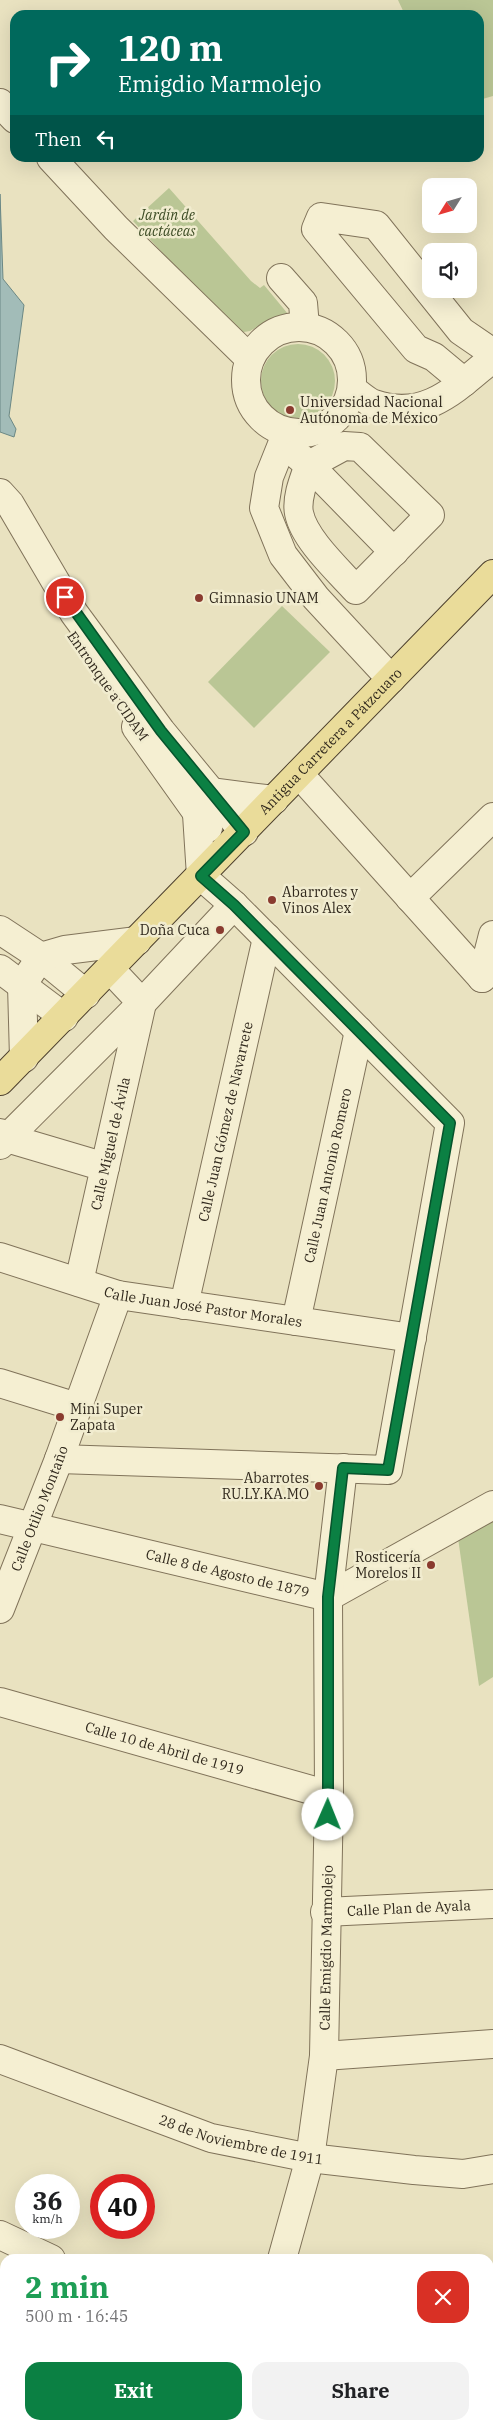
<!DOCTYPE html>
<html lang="en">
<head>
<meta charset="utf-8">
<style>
  body { margin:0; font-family:"IBM Plex Serif",serif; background:#f2f2f2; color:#202124; height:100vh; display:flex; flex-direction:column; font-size:19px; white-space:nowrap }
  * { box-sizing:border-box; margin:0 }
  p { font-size:16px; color:#757577 }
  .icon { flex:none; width:28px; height:28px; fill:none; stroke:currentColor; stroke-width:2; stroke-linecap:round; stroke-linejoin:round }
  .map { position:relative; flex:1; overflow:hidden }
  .drawer { position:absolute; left:0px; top:2254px; width:494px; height:176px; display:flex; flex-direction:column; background:#fff; border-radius:15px 15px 0 0; box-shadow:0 5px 20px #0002 }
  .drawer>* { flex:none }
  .guide { position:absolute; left:10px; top:10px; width:474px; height:152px; border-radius:15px; box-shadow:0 5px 20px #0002; background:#00695c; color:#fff; overflow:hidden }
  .needle { width:32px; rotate:233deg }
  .fabs { position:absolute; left:422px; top:178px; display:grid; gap:10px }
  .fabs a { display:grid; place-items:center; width:55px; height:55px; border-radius:10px; background:#fff; box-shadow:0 5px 20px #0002; font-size:25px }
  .speed { position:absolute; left:15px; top:2174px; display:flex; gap:10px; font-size:25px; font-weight:700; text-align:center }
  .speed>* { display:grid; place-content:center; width:65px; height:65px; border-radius:50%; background:#fff; box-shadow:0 5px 20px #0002; line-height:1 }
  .speed small { font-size:12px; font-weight:400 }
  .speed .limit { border:8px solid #d22; background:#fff; color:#111 }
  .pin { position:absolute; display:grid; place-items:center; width:42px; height:42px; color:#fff; margin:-21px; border:2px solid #fff; border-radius:50%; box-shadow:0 1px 5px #0007 }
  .me { position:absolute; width:55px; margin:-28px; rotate:1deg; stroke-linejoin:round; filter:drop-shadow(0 0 4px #0008) }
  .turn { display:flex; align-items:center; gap:18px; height:105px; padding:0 25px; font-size:22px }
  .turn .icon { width:65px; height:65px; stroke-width:2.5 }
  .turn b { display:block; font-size:35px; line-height:42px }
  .then { display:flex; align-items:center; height:48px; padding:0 25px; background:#0003; gap:10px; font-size:19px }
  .round { display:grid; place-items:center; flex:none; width:52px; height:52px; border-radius:15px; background:#f2f2f2 }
  .overview { display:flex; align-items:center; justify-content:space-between; height:85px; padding:0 25px }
  h1 { font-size:30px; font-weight:800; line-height:38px; color:#1e9e55 }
  .action { display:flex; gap:10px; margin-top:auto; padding:10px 25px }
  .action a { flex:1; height:58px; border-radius:15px; background:#0b8043; color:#fff; font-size:20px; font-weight:800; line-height:58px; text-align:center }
  .action a+a { background:#f2f2f2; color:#202124 }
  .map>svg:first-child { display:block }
  .green { fill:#bac695 }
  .water { fill:#a2bcb8; stroke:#6b8885 }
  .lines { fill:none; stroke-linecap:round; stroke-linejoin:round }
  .minor-casing { stroke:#80735a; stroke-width:30 }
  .major-casing { stroke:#4e412e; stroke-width:30 }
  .minor { stroke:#f5efd2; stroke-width:28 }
  .major { stroke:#eadc9a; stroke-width:28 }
  .route-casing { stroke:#07532c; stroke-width:12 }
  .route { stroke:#0b8043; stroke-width:9 }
  .poi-dot { fill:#8a3b2f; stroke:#f1eccf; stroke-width:2 }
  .labels { text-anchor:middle; stroke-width:5; stroke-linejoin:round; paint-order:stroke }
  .park-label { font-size:14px; font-style:italic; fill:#3d4c25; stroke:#f1eccf }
  .poi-label { font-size:14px; fill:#31291d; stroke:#f1eccf; text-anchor:start }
  .street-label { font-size:14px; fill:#31291d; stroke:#f1eccf }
</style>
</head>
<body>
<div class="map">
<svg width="493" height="2429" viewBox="0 0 493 2429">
  <rect width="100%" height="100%" fill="#e9e2c0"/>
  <g class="green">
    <polygon points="398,0 493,0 493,96 479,100 479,15 405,15"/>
    <polygon points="169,188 251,281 260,288 264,285 288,314 265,322 250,331 244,332 233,329 133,221"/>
    <circle cx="298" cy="381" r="37"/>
    <polygon points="282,606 330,652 254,728 208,682"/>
    <polygon points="493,1519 493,1677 479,1686 458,1538"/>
  </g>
  <polygon class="water" points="0,194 3,279 24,305 9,416 16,429 14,437 0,432"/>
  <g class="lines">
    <defs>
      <g id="minor">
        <polyline points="0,103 15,119"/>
        <polyline points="51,158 116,228 250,359"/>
        <polyline points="281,278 303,303 305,327"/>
        <circle cx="299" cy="380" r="53"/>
        <polyline points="464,382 434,357 416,349 316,229 321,217 376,225 461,331 493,353"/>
        <path d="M352,389C358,393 366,401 374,404C426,422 456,388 493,358"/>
        <polyline points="287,432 269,477 264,508 283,555 316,598 391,679"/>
        <path d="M344,446L360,447L430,515L356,590C338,570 304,539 299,513C296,498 304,479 309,465Z"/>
        <polyline points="296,454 309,465 394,552"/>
        <polyline points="0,493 10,504 74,613 161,731 244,832"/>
        <polyline points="136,727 208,828"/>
        <polyline points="299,774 482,978"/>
        <polyline points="210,792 274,800"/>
        <polyline points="410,898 493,817"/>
        <polyline points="0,930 41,957 86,994"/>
        <polyline points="0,969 64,1017"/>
        <polyline points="482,978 493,935"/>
        <polyline points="24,1058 22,985 41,957 65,950 137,941"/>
        <polyline points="0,1133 7,1138 105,1167"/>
        <polyline points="0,1145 142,1003 234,905"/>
        <path id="s1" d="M0,1257L118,1295L412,1338"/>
        <path id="s2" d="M79,1282L142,1003L110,969"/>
        <path id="s3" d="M184,1305L267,938"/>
        <path id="s4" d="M296,1321L359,1031"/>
        <polyline points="0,1383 77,1407"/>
        <polyline points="59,1459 388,1470 450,1123 234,905 201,876 197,814"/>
        <path id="s5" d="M0,1519L328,1597L493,1505"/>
        <path id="s6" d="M0,1609L59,1459L118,1295"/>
        <path id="s7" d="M0,1702L329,1795"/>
        <path id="s8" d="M325,1912L493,1904"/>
        <polyline points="324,2056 493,2044"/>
        <path id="s9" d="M0,2059L211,2138L310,2158L414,2170L463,2174L493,2169"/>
        <polyline points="0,2235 51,2259"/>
        <path id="s10" d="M282,2259L310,2158L324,2056L329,1795L328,1597L343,1468"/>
        <polyline points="285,2425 290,2429"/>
        <polyline points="236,2429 237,2425"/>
      </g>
      <g id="major">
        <path id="s11" d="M0,1081L493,574"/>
      </g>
    </defs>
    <use href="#minor" class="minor-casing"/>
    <use href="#major" class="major-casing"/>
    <use href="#minor" class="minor"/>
    <use href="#major" class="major"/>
  </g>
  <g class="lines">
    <defs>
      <polyline id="route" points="65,597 161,731 244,832 201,876 234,905 450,1123 388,1470 343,1468 328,1597 328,1815"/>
    </defs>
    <use href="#route" class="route-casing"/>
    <use href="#route" class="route"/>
  </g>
  <g class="poi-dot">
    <circle cx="290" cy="410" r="5"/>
    <circle cx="199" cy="598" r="5"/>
    <circle cx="272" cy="900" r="5"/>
    <circle cx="220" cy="930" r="5"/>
    <circle cx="60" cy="1417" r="5"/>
    <circle cx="319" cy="1486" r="5"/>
    <circle cx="431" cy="1565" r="5"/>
  </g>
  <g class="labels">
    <g class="park-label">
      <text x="167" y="220">Jardín de<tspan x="167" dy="16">cactáceas</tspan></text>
    </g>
    <g class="poi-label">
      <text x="300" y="407">Universidad Nacional<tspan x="300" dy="16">Autónoma de México</tspan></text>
      <text x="209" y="603">Gimnasio UNAM</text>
      <text x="282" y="897">Abarrotes y<tspan x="282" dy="16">Vinos Alex</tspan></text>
      <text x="210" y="935" text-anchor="end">Doña Cuca</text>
      <text x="70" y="1414">Mini Super<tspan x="70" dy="16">Zapata</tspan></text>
      <text x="309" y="1483" text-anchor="end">Abarrotes<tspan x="309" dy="16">RU.LY.KA.MO</tspan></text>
      <text x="421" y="1562" text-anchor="end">Rosticería<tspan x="421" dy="16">Morelos II</tspan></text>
    </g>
    <g class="street-label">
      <text transform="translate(108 686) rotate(55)" y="5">Entronque a CIDAM</text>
      <text dy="5" stroke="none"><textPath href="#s11" startOffset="474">Antigua Carretera a Pátzcuaro</textPath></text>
      <text dy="5" stroke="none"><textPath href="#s3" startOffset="188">Calle Juan Gómez de Navarrete</textPath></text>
      <text dy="5" stroke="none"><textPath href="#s2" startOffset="142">Calle Miguel de Ávila</textPath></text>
      <text dy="5" stroke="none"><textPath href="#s4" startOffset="149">Calle Juan Antonio Romero</textPath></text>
      <text dy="5" stroke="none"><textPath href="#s1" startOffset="210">Calle Juan José Pastor Morales</textPath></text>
      <text dy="5" stroke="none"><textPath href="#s6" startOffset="108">Calle Otilio Montaño</textPath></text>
      <text dy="5" stroke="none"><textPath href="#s5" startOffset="234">Calle 8 de Agosto de 1879</textPath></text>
      <text dy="5" stroke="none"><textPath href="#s7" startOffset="171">Calle 10 de Abril de 1919</textPath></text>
      <text dy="5" stroke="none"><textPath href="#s8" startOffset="84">Calle Plan de Ayala</textPath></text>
      <text dy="5" stroke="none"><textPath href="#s10" startOffset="316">Calle Emigdio Marmolejo</textPath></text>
      <text dy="5" stroke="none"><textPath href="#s9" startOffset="255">28 de Noviembre de 1911</textPath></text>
    </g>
  </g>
</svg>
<div class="fabs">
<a><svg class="needle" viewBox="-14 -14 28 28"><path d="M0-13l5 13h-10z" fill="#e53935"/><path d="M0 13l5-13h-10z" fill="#757577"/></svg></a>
<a><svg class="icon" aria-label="sound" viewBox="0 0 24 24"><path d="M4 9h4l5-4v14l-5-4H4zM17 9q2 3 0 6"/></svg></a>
</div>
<div class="speed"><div>36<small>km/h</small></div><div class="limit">40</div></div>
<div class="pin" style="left:65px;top:597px;background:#d93025"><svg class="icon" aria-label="arrive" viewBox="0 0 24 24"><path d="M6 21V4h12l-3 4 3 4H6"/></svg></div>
<svg class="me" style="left:328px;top:1815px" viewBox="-20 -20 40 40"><circle r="19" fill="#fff"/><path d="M0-13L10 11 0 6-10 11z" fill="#0b8043"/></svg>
<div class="guide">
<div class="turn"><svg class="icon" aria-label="right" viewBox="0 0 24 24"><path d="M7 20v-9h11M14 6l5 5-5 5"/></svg><div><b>120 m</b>Emigdio Marmolejo</div></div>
<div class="then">Then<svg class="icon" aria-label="left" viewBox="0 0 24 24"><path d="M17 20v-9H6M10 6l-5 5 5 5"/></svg></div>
</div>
<section class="drawer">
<div class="overview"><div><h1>2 min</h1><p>500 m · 16:45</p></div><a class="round" style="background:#d93025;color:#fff"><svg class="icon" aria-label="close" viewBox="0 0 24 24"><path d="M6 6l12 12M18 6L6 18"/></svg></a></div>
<div class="action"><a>Exit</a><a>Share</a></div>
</section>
</div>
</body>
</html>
